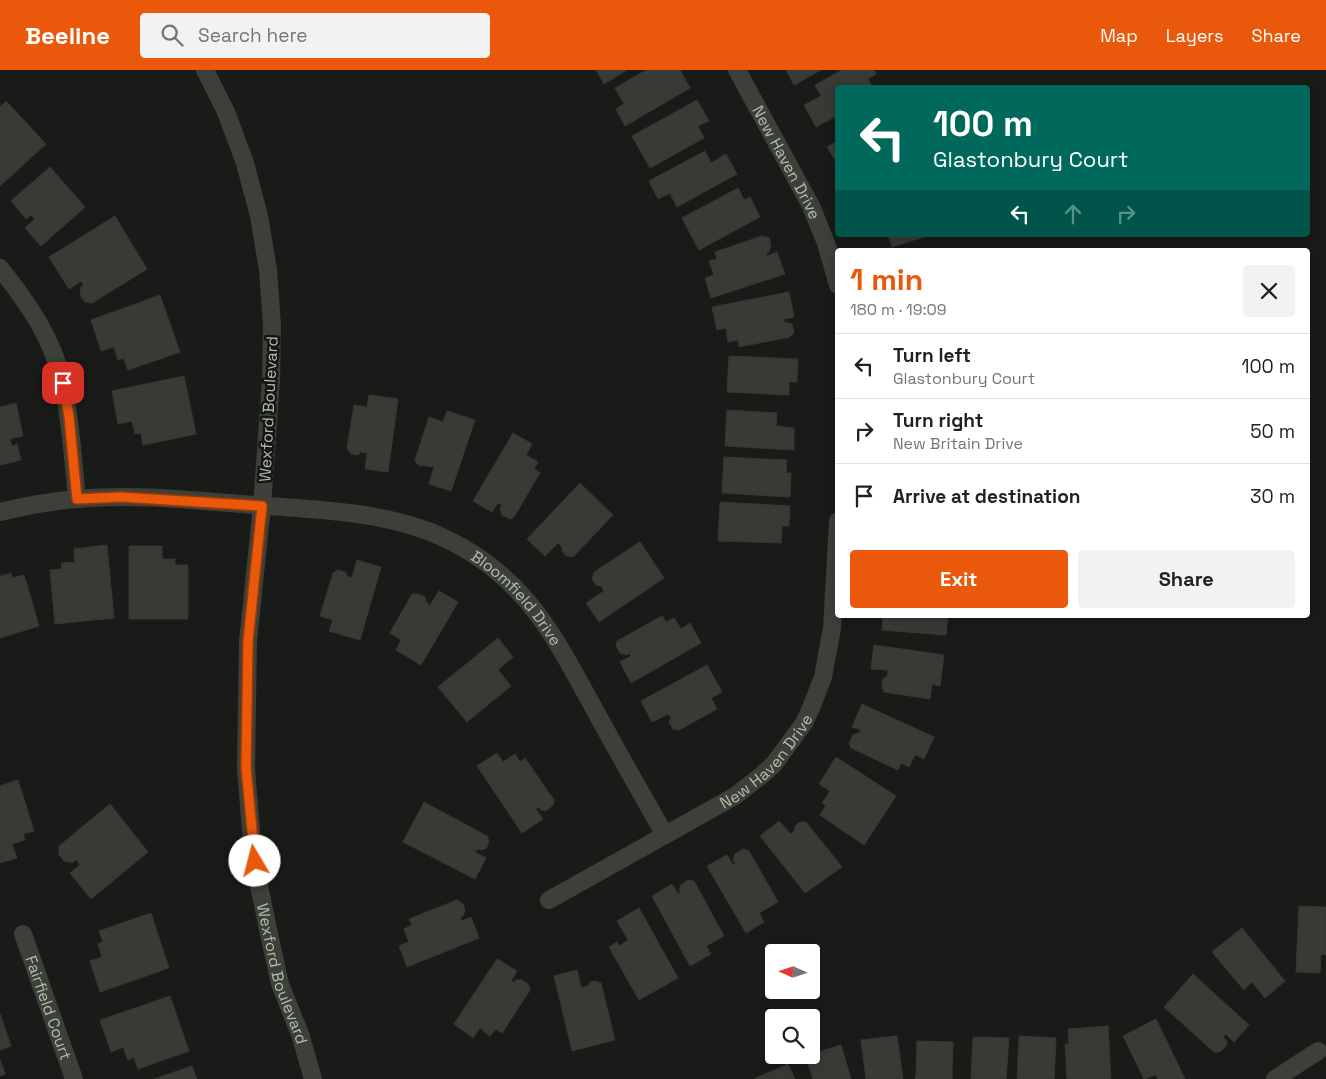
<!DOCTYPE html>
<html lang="en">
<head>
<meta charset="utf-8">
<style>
  body { margin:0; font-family:"Space Grotesk",sans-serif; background:#f2f2f2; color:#202124; height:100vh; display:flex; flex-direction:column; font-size:19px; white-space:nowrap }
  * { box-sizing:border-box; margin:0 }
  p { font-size:16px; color:#757577 }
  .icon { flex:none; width:28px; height:28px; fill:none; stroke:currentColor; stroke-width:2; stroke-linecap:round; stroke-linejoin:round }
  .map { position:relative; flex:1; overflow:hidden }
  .sheet { position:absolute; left:835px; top:178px; width:475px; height:370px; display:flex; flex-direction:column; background:#fff; border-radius:5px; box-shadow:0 2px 12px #0003 }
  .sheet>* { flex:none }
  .guide { position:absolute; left:835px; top:15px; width:475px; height:152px; border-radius:5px; box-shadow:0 2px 12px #0003; background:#00695c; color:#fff; overflow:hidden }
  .needle { width:32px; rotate:273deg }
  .controls { position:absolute; left:765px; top:874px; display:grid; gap:10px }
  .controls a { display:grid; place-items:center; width:55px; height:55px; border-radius:5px; background:#fff; box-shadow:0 2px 12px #0003; font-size:25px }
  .pin { position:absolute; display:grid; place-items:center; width:42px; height:42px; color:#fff; margin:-21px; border-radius:10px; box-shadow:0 2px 8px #0006 }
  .me { position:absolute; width:55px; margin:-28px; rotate:352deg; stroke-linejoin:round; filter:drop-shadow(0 0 4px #0008) }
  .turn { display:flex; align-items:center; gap:18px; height:105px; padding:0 15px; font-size:22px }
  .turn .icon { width:65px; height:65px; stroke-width:2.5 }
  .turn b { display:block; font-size:35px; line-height:42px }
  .lanes { display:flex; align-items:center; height:48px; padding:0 15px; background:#0003; justify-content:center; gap:25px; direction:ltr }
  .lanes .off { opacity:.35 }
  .round { display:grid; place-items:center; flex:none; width:52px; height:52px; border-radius:5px; background:#f2f2f2 }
  .headline { display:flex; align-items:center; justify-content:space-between; height:85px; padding:0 15px }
  h1 { font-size:30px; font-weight:700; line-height:38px; color:#ea580c }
  .cta { display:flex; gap:10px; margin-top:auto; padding:10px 15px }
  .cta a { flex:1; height:58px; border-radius:5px; background:#ea580c; color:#fff; font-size:20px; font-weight:700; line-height:58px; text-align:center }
  .cta a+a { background:#f2f2f2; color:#202124 }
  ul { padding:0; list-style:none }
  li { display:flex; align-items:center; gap:15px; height:65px; padding:0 15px; border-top:1px solid #e0e0e0 }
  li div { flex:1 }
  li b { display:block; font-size:19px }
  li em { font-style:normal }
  header { display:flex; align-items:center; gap:30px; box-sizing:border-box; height:70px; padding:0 25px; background:#ea580c; color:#fff }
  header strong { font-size:24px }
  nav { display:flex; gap:28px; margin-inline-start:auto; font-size:18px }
  .search { width:350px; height:45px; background:#f2f2f2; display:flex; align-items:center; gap:12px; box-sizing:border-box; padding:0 18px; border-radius:5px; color:#757577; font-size:19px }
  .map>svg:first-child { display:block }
  .building { fill:#373a35; stroke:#343732 }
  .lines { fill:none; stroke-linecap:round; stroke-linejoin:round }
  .minor { stroke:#3c4039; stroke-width:18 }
  .route-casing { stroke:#983908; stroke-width:12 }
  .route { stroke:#ea580c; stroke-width:9 }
  .labels { text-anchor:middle; stroke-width:5; stroke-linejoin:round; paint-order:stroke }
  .street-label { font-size:16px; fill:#b4bcaa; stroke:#141613 }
</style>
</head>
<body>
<header>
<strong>Beeline</strong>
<div class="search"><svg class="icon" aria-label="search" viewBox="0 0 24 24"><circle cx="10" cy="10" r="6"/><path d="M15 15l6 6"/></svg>Search here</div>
<nav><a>Map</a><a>Layers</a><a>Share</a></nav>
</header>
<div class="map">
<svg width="1326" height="1009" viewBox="0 0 1326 1009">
  <rect width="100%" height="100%" fill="#191b18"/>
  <g class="building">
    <polygon points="596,0 627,0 604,14"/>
    <polygon points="646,0 680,0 690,18 625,56 616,39 624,34 615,18"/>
    <polygon points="786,0 821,0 794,15"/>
    <polygon points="842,0 874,0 876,4 868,9 873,18 838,18 838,45 816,57 804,35 821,26 815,15"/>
    <polygon points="697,30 709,51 698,56 704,68 650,98 632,66"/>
    <polygon points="6,31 46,74 0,116 0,37"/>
    <polygon points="838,71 838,95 827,77"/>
    <polygon points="705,81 711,93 726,84 737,104 677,137 670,123 658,129 649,111"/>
    <polygon points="50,97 85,137 41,176 25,158 35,149 31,145 26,149 11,131"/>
    <polygon points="738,118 744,130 750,127 760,147 699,180 682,148"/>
    <polygon points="115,146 147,199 92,233 85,232 80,225 81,217 84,215 81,211 69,219 49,187"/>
    <polygon points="888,165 930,165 892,177"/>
    <polygon points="762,166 769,168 771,175 769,182 766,183 767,186 777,182 785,204 711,228 705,208 714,205 709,191 717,189 715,182"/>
    <polygon points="789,222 794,247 784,249 784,252 792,254 794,263 790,267 739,277 738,270 728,272 726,258 717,260 712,237"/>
    <polygon points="160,225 180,282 128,300 124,288 118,290 114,277 101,281 91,250"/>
    <polygon points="729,286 798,289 797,312 789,312 789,325 727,322"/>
    <polygon points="184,306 196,364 143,375 141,363 135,364 132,351 118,354 112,321"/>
    <polygon points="369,325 398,329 388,402 365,399 367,383 360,382 358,385 351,384 347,378 354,335 367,337"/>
    <polygon points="16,333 23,366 10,369 12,376 17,374 21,390 0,395 0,337"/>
    <polygon points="727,340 777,343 776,356 794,358 794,380 725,376"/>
    <polygon points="447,341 475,350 451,421 429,414 434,397 418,395 415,390 429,347 443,352"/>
    <polygon points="513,363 532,374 526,385 538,392 534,399 540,403 514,447 510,449 502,445 500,439 502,435 498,433 492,442 473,431"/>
    <polygon points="724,387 787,390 786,403 791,403 790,427 722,423"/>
    <polygon points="580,413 613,445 573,487 566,486 562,481 562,477 558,473 545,486 527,469"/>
    <polygon points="720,432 790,436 789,456 782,456 781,473 718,471"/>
    <polygon points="640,472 664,508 599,552 586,533 604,521 601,516 596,515 592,509 594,502"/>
    <polygon points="107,475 114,548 55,554 50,500 62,499 61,493 75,492 74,479"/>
    <polygon points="129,476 162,476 162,489 175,489 175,495 188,495 188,549 129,549"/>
    <polygon points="357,490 381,497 360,570 329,561 333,550 320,546 333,503 338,500 345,502 347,506 352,508"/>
    <polygon points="11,503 12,508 24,505 39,556 0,568 0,506"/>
    <polygon points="439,521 458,532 421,595 396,580 401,570 390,563 412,524 418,524 425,527 426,532 430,535"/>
    <polygon points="876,545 948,545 946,565 882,560 883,547 876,546"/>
    <polygon points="662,546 666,552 674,548 681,559 690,553 701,573 631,613 620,592 631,586 629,583 626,585 620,583 616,576 617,571"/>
    <polygon points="498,568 513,587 498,600 511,616 467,652 438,617"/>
    <polygon points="874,575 944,585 940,616 932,614 930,629 884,622 882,617 883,609 887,606 888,600 871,599"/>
    <polygon points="707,595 722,622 711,628 717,639 679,660 673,659 669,652 671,648 668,644 652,652 641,631"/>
    <polygon points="862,634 934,667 924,689 915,685 909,697 901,693 898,700 851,678 849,673 853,665 859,663 861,660 852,657"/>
    <polygon points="497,683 503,692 515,684 520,692 525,688 554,730 553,735 546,741 541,740 539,737 536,739 543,749 522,763 477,696"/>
    <polygon points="836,687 896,726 864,775 820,745 826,735 822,733 830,721 819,714"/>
    <polygon points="18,710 34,761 23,764 25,770 12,774 17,788 0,793 0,716"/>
    <polygon points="424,732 487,766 489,771 486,779 480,780 477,779 475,782 486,788 475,809 403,772"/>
    <polygon points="110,734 148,782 91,829 70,803 80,795 76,789 72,793 64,791 59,785 59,776"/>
    <polygon points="779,751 791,764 795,760 795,756 800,752 806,752 842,797 805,823 760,766"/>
    <polygon points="743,779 749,781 778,832 759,843 764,852 746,863 707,796 727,785 733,795 736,794 733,790 735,784"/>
    <polygon points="688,810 694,811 724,866 706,876 711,884 690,896 652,826 672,814 678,824 681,823 679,820 681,815"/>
    <polygon points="457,830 463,834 465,840 463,846 460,848 461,851 471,847 479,868 407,897 399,876 409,872 404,859 412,855 409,849"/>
    <polygon points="1299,836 1326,837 1326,885 1321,884 1320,903 1296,902"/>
    <polygon points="639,838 678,908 639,930 609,877 617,872 619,876 628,870 617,851"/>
    <polygon points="151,843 169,898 100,922 90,891 102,887 98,874 103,872 99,861"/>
    <polygon points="1242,858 1285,911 1265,928 1252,912 1244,920 1212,882"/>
    <polygon points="497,889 517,901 511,911 514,913 516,910 522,910 528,914 530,920 502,963 496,959 490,966 480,958 473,968 454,954"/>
    <polygon points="577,900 581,918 588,916 590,912 595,911 601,913 615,970 572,981 554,906"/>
    <polygon points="1193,904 1249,955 1234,972 1226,964 1223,967 1227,971 1226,976 1220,982 1214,982 1164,937"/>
    <polygon points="170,926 189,981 138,999 134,987 128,990 123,977 111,982 100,950"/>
    <polygon points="0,944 11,976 0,980"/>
    <polygon points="1156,949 1185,1009 1158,1009 1156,1005 1144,1009 1123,966"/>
    <polygon points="1108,956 1111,1009 1067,1009 1065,974 1069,974 1068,959"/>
    <polygon points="897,966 903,1009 866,1009 861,970"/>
    <polygon points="1019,966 1056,968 1054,1009 1017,1009"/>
    <polygon points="973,967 1009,968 1006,1009 971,1009"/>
    <polygon points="917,971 953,972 952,1009 915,1009 916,1004"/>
    <polygon points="841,975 851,1009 813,1009 805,985 811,985 811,984"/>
    <polygon points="0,989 5,1004 0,1006"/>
    <polygon points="788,994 795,1009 754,1009"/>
    <polygon points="192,996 197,1009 154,1009"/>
  </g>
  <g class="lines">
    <g class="minor">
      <path id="s1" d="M205,0L226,42L245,93L259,146L268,200L272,255L271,310L262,436L248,571L246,698L251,760L257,806L268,859L280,914L300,964L313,1009"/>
      <path id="s2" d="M737,0L811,136L826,173L838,215"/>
      <path d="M0,198C28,233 54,270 63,315C71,352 73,391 77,429"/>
      <path id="s3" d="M0,442C25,436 52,431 78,429C141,423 206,432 268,436C322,440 377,442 428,461C461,474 493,495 517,520C549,553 568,592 590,631C614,676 640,721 665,765"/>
      <path id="s4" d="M549,830L735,726L762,705L774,694L804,653L811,638L823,607L832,558L838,451"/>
      <path id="s5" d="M23,864L74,1009"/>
      <polyline points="1275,1009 1318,981"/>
    </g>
  </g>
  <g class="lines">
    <defs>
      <polyline id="route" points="63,313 69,347 77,429 121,427 262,436 248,571 246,698 255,791"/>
    </defs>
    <use href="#route" class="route-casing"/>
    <use href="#route" class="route"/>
  </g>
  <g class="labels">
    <g class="street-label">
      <text dy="6" stroke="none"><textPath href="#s2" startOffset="105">New Haven Drive</textPath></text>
      <text transform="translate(268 339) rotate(-87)" y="6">Wexford Boulevard</text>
      <text dy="6" stroke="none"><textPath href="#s3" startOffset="545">Bloomfield Drive</textPath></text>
      <text dy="6" stroke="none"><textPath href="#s4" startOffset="260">New Haven Drive</textPath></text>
      <text dy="6" stroke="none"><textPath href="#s1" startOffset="920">Wexford Boulevard</textPath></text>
      <text dy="6" stroke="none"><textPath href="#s5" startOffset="78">Fairfield Court</textPath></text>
    </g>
  </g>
</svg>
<div class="controls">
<a><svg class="needle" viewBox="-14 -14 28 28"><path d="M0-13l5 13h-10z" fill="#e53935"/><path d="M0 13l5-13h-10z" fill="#757577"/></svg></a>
<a><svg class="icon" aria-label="search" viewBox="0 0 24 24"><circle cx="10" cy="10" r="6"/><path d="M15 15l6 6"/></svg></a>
</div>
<div class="pin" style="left:63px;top:313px;background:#d93025"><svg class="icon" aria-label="arrive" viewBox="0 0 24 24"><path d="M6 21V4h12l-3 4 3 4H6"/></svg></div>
<svg class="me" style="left:255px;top:791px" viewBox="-20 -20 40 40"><circle r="19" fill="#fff"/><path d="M0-13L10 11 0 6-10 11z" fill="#ea580c"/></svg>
<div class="guide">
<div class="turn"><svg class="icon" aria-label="left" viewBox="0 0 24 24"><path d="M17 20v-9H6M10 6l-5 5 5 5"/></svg><div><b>100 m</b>Glastonbury Court</div></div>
<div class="lanes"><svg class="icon" aria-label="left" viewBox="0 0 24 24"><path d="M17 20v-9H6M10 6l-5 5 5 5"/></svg><svg class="icon off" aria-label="ahead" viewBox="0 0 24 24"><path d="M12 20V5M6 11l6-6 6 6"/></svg><svg class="icon off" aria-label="right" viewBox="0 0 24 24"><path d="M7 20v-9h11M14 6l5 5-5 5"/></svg></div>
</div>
<section class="sheet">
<div class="headline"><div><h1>1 min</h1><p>180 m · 19:09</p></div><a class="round"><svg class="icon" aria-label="close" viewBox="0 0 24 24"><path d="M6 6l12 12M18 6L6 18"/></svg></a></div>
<ul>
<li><svg class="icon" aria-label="left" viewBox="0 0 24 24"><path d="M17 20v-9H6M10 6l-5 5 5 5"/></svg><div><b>Turn left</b><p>Glastonbury Court</p></div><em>100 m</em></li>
<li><svg class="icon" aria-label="right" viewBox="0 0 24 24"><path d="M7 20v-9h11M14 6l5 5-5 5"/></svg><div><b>Turn right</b><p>New Britain Drive</p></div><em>50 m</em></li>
<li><svg class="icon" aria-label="arrive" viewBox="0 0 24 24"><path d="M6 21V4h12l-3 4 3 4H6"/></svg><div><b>Arrive at destination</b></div><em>30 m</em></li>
</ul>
<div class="cta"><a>Exit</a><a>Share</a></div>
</section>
</div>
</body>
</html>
